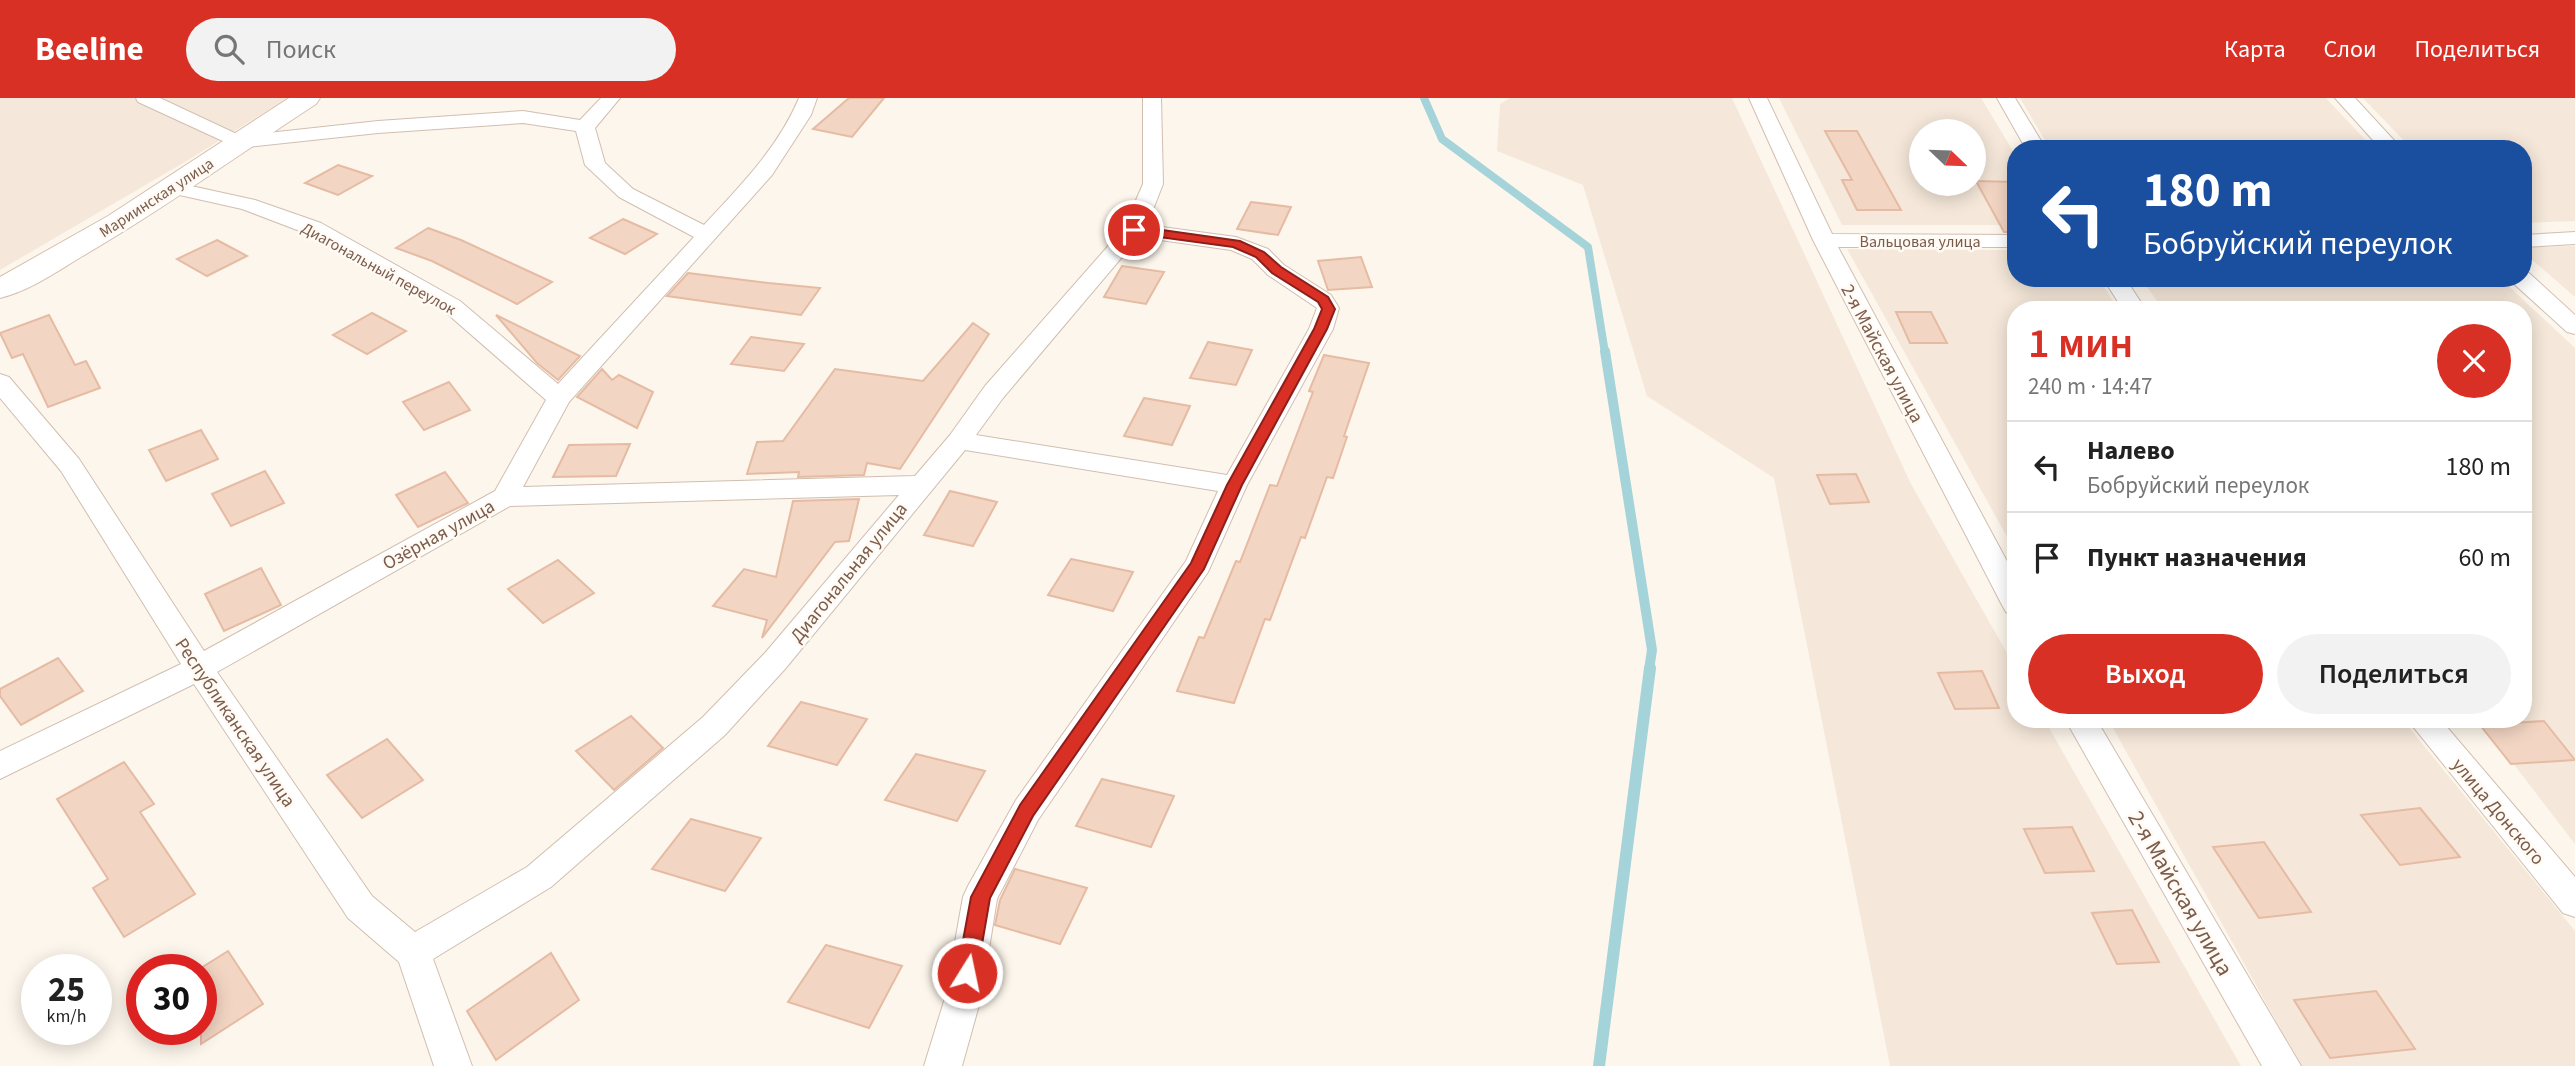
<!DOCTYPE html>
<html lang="ru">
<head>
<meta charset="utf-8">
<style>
  body { margin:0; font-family:"Source Sans 3",sans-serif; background:#f2f2f2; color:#222; height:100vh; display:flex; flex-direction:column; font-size:26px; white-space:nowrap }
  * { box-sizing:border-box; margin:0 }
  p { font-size:23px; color:#767676 }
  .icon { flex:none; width:38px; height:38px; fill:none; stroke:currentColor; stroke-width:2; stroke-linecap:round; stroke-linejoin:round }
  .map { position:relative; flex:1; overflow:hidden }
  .panel { position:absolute; left:2007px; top:203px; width:525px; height:427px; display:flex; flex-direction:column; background:#fff; border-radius:28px; box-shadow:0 4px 18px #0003 }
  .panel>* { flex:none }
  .hud { position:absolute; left:2007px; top:42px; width:525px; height:147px; border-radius:28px; box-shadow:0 4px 18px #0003; background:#1a4fa0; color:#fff; overflow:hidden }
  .needle { width:46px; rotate:113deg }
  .fabs { position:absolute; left:1909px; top:21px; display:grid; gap:14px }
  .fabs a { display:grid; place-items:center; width:77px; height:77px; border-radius:50%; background:#fff; box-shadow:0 4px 18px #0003; font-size:35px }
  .speed { position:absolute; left:21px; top:856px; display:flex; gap:14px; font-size:35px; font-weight:700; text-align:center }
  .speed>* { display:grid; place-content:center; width:91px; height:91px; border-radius:50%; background:#fff; box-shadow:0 4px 18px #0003; line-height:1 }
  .speed small { font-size:18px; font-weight:400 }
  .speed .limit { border:10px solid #d22; background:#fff; color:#111 }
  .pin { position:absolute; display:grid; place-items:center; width:60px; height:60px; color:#fff; margin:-30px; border:4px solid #fff; border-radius:50%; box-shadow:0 2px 7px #0007 }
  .me { position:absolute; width:77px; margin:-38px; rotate:10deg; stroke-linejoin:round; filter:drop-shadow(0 0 5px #0008) }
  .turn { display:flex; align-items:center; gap:24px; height:147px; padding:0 21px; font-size:32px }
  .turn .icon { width:91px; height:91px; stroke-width:2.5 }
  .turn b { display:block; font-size:49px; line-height:60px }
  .round { display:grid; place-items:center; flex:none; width:74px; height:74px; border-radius:37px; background:#f2f2f2 }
  .overview { display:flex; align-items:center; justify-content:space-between; height:119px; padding:0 21px }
  h1 { font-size:42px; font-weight:600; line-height:52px; color:#d93025 }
  .action { display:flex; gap:14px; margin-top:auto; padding:14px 21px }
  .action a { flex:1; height:80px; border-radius:42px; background:#d93025; color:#fff; font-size:28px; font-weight:600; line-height:80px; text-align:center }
  .action a+a { background:#f2f2f2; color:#222 }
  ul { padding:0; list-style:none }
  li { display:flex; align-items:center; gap:21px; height:91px; padding:0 21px; border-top:2px solid #e0e0e0 }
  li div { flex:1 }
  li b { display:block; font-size:26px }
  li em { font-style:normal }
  header { display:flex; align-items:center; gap:42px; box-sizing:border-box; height:98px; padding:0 35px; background:#d93025; color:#fff }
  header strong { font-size:33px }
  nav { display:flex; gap:38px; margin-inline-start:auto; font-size:24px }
  .search { width:490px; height:63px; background:#f2f2f2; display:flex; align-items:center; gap:18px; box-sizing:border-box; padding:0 24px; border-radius:38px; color:#767676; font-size:26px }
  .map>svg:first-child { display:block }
  .residential { fill:#f5e8da; fill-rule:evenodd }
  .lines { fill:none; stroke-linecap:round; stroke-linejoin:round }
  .stream-far2 { stroke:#a5d3da; stroke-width:8 }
  .stream-far1 { stroke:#a5d3da; stroke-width:10 }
  .stream { stroke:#a5d3da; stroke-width:12 }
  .building { fill:#f3d5c3; stroke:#e6bba3; stroke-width:2 }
  .minor-casing { stroke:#d1beb0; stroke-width:2 }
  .secondary-casing { stroke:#d6c0b0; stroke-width:2 }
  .minor { fill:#fff; fill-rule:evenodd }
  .secondary { fill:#fff; fill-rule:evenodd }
  .route { fill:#d93025; stroke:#8d1f18; stroke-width:2 }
  .labels { text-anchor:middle; stroke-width:5; stroke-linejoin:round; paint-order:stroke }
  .far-street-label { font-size:16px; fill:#7a5c4d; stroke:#fffaf3 }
  .street-label { font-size:19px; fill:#7a5c4d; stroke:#fffaf3 }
  .near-street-label { font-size:23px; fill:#7a5c4d; stroke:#fffaf3 }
</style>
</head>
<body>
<header>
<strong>Beeline</strong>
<div class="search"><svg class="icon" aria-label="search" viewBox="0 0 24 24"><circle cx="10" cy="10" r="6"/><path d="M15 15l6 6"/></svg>Поиск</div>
<nav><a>Карта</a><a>Слои</a><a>Поделиться</a></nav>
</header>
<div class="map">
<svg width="2575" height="968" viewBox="0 0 2575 968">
  <rect width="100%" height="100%" fill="#fdf6ec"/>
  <g class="residential">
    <polygon points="0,0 287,0 190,61 0,172"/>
    <polygon points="1510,0 1732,0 1911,386 2016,571 2016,621 2044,621 2241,968 1890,968 1774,380 1647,298 1583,87 1497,53 1500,6"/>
    <path d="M1779,0H1981L2016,58V127H1842ZM1922,33H1974V86H1922Z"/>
    <polygon points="2020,0 2326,0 2374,51 2050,51"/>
    <polygon points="2363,0 2575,0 2575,123 2524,125 2524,51 2412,51"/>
    <polygon points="2575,148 2575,199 2524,155 2524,149"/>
    <polygon points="1847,151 2016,152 2016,180 2098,180 2119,212 2016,212 2016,455"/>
    <polygon points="2140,180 2500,180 2575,250 2575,746 2479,621 2524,621 2524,212 2164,212"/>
    <polygon points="2108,621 2402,621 2575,833 2575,968 2301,968"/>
  </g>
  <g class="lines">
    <polyline class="stream-far2" points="1424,0 1442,41 1588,149 1605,255"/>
    <polyline class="stream-far1" points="1605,253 1652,552 1649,572"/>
    <polyline class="stream" points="1599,968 1650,570"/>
  </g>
  <g class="building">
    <polygon points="849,0 884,0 852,39 813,31"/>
    <polygon points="1825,33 1857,33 1901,112 1857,112 1842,82 1852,82"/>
    <polygon points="338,67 372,78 338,97 305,85"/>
    <polygon points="1976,83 2016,84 2016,134 2004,134"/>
    <polygon points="1251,104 1291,109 1278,137 1237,131"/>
    <polygon points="623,121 657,136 625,156 590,140"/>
    <polygon points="428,130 461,142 552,184 517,206 432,163 396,150"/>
    <polygon points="217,142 247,158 207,178 177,161"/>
    <polygon points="1361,159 1372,189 1328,192 1318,163"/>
    <polygon points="1122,168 1164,174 1146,206 1104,199"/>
    <polygon points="688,175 769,185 820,190 801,217 667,198"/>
    <polygon points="1896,214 1931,214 1947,245 1910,245"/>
    <polygon points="372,215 406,233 367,256 333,237"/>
    <polygon points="49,217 75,267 86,263 100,290 48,309 23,256 12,260 0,235"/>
    <polygon points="496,217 580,258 558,282 537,265"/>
    <polygon points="973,225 989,236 900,371 867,365 864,377 798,379 799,374 747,376 757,344 783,343 835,271 923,283"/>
    <polygon points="751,239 804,246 784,273 731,266"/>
    <polygon points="1208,244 1252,252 1236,287 1190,280"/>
    <polygon points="1324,257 1369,265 1344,338 1347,339 1333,380 1327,379 1305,440 1301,439 1270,522 1265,521 1234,605 1177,593 1199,539 1204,540 1236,463 1240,464 1270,387 1277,388 1313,294 1309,293"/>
    <polygon points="602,271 612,282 619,277 653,294 637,330 577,299"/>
    <polygon points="449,284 470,312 424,332 403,304"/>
    <polygon points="1144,300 1190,308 1172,347 1124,338"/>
    <polygon points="201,332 218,361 166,383 149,352"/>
    <polygon points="630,346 616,378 553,379 569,347"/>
    <polygon points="265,373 284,405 231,428 212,396"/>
    <polygon points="445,374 468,405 418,429 396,397"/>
    <polygon points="1856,376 1869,404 1830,406 1817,377"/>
    <polygon points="950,393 997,404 973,448 924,437"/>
    <polygon points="859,401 849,443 835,444 762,540 767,522 713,508 744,471 776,479 793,403"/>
    <polygon points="1071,461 1133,474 1113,513 1048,497"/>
    <polygon points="558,462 594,495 543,525 508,491"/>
    <polygon points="261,470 281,507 224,533 205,496"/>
    <polygon points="58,560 83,593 21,627 0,598 0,591"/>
    <polygon points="1982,573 1999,610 1955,611 1938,575"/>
    <polygon points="801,604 867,621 837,667 768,648"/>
    <polygon points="631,618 663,650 614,692 576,653"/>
    <polygon points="2544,623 2575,662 2511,666 2480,627"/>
    <polygon points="387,641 423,682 362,720 327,677"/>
    <polygon points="916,656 985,673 957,723 885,702"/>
    <polygon points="124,664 154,706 140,714 195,796 124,839 93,790 108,781 57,701"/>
    <polygon points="1102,681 1174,698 1151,749 1076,728"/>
    <polygon points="2420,710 2460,759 2400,767 2361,717"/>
    <polygon points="691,721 761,740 725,793 652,771"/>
    <polygon points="2072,729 2094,773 2045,775 2024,731"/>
    <polygon points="2264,744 2311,814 2259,820 2213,749"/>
    <polygon points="1015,771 1087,790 1060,846 995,827 1000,802"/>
    <polygon points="2132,812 2159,864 2117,866 2092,815"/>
    <polygon points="826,847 902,868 869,930 788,904"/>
    <polygon points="228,853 263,906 201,946 201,870"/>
    <polygon points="551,855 579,902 496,962 467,913"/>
    <polygon points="2376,893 2415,951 2330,960 2294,902"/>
  </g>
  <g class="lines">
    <defs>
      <g id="minor">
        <path d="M136,0H160L241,38L378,23L523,13L580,22L601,0H620L595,30L605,65L633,91L704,127C740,88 778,50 799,0H817L811,17L772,77L569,304L523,389L915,378L950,337L985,288L1124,130L1143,86V0H1161L1163,86L1147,127L1236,139L1268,151L1284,167L1331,197L1339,210L1333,231L1247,387L1208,474L1038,722L997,801L981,900L962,968H924L945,900L963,799L968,788L1016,702L1186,463L1218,393L965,352L785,571L725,637L551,789L433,861L472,968H434L399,864L348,820L194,586L0,681V653L181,566L61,373L0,300V276L9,279L79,361L204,553L495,393L546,302L444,213L305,135L242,111L166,94L163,90L166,86L173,84L255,102L321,125L460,203L558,286L694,139L619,99L585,67L576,33L523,25L378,35L238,50L138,4ZM1139,139L1231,152L1252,161L1268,177L1317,210L1309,231L1227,377L976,337L1003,300ZM899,397L765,555L703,619L527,769L415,834L372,798L217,574L510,408Z"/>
        <polygon points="1749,0 1767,0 1832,136 2016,137 2016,149 1838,149 2016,480 2016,518 2006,514 2002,507 1813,142"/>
        <polygon points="1997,0 2015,0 2046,51 2026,51"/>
        <polygon points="2335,0 2355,0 2402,51 2381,51"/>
        <polygon points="2575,134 2575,146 2524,149 2524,137"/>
        <polygon points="2524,174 2529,175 2575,217 2575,236 2567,234 2513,185 2510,180 2524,180"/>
        <polygon points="2103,180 2125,180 2146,212 2123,212"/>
        <polygon points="2065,621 2096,621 2301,968 2262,968"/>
        <polygon points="2407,621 2440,621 2575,779 2575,819 2563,815"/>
      </g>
      <path id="secondary" d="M289,0H320L316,6C238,57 162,112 81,159C56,174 29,193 0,200V179L108,118Z"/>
    </defs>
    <use href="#minor" class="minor-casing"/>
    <use href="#secondary" class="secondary-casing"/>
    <use href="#minor" class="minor"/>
    <use href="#secondary" class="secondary"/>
  </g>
  <polygon class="route" points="1134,128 1240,143 1264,154 1281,169 1328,199 1335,211 1327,231 1242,387 1204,471 1033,718 990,800 977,875 974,881 967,884 960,881 957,875 971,799 1020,707 1191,465 1227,387 1314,231 1322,211 1318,204 1272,175 1256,159 1233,149 1129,135 1129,130"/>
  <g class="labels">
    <g class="far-street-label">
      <text transform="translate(156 99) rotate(-33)" y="6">Мариинская улица</text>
      <text x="1920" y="149">Вальцовая улица</text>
      <text transform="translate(379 170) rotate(29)" y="6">Диагональный переулок</text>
    </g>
    <g class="street-label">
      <text transform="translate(1883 255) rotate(62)" y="7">2-я Майская улица</text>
      <text transform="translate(438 436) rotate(-29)" y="7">Озёрная улица</text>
      <text transform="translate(848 474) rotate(-51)" y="7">Диагональная улица</text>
      <text transform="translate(236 624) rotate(56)" y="7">Республиканская улица</text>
      <text transform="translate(2499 713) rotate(50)" y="7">улица Донского</text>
    </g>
    <g class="near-street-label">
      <text transform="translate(2181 795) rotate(60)" y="8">2-я Майская улица</text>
    </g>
  </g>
</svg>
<div class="fabs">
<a><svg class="needle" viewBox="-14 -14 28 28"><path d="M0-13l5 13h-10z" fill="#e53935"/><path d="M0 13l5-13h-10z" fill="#767676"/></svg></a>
</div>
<div class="speed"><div>25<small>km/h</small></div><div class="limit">30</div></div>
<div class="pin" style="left:1134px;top:132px;background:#d93025"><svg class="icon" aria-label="arrive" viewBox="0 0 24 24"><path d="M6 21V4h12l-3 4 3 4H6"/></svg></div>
<svg class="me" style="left:967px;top:875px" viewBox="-20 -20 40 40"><circle r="17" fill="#d93025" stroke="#fff" stroke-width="3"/><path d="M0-11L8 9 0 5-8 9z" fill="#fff"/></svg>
<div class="hud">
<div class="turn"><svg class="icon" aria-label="left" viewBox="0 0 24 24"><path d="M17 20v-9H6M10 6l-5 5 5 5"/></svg><div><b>180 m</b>Бобруйский переулок</div></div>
</div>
<section class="panel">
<div class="overview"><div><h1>1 мин</h1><p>240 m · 14:47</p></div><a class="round" style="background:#d93025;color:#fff"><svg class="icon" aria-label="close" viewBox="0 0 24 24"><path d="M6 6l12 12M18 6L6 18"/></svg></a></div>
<ul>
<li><svg class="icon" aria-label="left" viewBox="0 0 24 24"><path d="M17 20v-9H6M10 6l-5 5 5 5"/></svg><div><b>Налево</b><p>Бобруйский переулок</p></div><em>180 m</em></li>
<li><svg class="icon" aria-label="arrive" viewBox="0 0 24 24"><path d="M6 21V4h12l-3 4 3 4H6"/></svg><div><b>Пункт назначения</b></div><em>60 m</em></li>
</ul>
<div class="action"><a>Выход</a><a>Поделиться</a></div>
</section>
</div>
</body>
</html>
